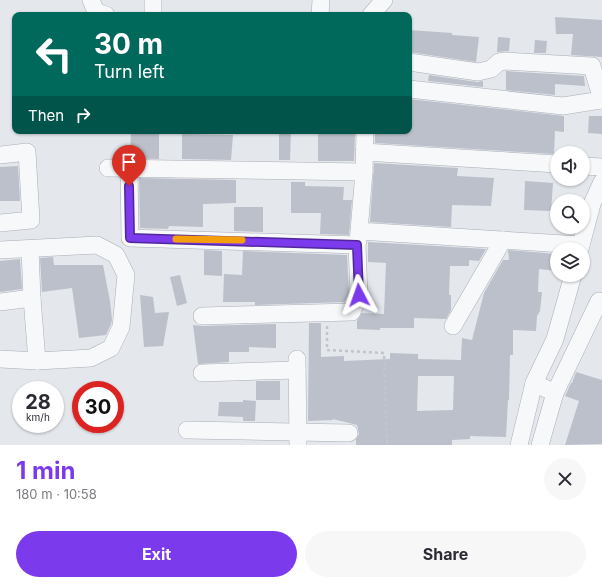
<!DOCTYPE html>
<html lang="en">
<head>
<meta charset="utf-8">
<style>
  body { margin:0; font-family:Inter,sans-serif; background:#f7f7f7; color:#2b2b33; height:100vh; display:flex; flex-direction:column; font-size:15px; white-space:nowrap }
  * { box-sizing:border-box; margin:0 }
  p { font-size:13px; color:#7c7c81 }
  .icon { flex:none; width:22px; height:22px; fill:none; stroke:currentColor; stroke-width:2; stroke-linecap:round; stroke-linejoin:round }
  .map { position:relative; height:445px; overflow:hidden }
  .drawer { display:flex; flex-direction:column; background:#fff; flex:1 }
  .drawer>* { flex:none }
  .top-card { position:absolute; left:12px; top:12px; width:400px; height:122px; border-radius:8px; box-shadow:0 1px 3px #0004; background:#00695c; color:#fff; overflow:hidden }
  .controls { position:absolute; left:550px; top:146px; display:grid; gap:8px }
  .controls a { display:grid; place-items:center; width:40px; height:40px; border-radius:50%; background:#fff; box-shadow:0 1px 3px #0004; font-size:20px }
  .speed { position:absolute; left:12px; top:381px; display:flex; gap:8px; font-size:20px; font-weight:700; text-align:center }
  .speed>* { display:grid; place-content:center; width:52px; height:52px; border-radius:50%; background:#fff; box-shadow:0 1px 3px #0004; line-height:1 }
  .speed small { font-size:10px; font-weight:400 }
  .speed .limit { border:6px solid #d22; background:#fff; color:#111 }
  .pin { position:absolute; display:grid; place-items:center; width:34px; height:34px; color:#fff; margin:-41px -17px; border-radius:50% 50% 50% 0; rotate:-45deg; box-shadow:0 0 4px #0007 }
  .pin .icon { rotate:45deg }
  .me { position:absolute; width:44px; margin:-22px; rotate:356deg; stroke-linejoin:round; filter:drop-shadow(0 0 3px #0008) }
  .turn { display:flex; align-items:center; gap:14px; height:84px; padding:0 16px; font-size:18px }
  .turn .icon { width:52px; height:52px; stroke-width:2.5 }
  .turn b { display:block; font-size:28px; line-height:34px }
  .then { display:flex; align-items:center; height:38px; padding:0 16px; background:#0003; gap:8px; font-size:15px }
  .round { display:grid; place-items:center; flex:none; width:42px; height:42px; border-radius:21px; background:#f7f7f7 }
  .overview { display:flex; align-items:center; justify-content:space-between; height:68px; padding:0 16px }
  h1 { font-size:24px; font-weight:700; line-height:30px; color:#7c3aed }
  .action { display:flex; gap:8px; margin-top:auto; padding:8px 16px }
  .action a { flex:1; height:46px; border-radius:24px; background:#7c3aed; color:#fff; font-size:16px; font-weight:700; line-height:46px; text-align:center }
  .action a+a { background:#f7f7f7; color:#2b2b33 }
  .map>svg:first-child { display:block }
  .building { fill:#bbc0ca; fill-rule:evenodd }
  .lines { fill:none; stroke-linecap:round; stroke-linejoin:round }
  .minor-casing { stroke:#a9aeb7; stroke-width:18 }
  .path { stroke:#c2c5cb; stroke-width:2.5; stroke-dasharray:3 3; stroke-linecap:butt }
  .minor { stroke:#f7f8fa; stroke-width:17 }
  .route-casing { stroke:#51269a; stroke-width:10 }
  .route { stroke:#7c3aed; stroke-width:7 }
  .slow { stroke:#f59e0b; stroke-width:7 }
</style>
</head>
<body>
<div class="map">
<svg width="602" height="445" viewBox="0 0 602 445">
  <rect width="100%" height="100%" fill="#e4e7ec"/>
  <g class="building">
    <polygon points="555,17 602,20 602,57 571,55 573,34 556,34"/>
    <polygon points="409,30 452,33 452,35 479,37 476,62 409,52"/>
    <polygon points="498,37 510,38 509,51 497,52"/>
    <polygon points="535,40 547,41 546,53 534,53"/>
    <polygon points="506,71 584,76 585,86 555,84 555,95 506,90"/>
    <polygon points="429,75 477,82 483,81 483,87 428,81"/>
    <polygon points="409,99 564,116 564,132 555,131 554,154 375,143 375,131 409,131"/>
    <polygon points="589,116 602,116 602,134 588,133"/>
    <polygon points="279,131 291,131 290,160 279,160"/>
    <polygon points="131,132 159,132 159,159 130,158"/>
    <polygon points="332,133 355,133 354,161 318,161 318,134"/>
    <polygon points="182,134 233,135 231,160 182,159"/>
    <polygon points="374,163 458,168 457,176 494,178 491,206 452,205 451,227 370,222"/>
    <polygon points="18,166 20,201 0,201 0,167"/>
    <polygon points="139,178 236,180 236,203 203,204 203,227 169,226 168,229 140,228"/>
    <polygon points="525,181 553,183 551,211 524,210"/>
    <polygon points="291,182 305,182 305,186 344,187 343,200 352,200 349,235 320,234 321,213 291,213"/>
    <polygon points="234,207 263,207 263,232 234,231"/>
    <polygon points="368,242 486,249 479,261 469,260 469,266 450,266 449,295 451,295 451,310 446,319 414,318 414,328 380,328 380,330 357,329 357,321 362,313 384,314 386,263 368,262"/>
    <polygon points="204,250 222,251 222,276 204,275"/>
    <path d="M508,250L557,254V271L539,269L538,292H542L540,311L537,316L536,331L513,330V355H510L509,400H508L506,437L470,436V439L452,440V445H356V439L359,434L357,425L333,419V420L308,421L309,323H321V357L344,356V361L390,359V353L418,354V359L461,360L462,338L472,340L484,293L503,260H509ZM418,376H454L453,410L417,411Z"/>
    <polygon points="243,251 347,255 349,293 345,302 255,305 255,302 223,302 224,274 242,275"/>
    <polygon points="53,257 54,265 103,265 110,301 112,320 111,324 106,335 79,338 72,288 42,292 40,258"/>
    <polygon points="20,259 22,289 0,292 0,261"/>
    <polygon points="180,275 187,303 177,306 170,277"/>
    <polygon points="140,295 153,297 155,313 169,312 163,346 144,347"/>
    <polygon points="276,324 276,348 249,347 249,352 229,352 229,362 198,364 193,325 202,326"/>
    <polygon points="576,372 602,380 602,444 565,445 579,401 565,396 571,383 572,383"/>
    <rect x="256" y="381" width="24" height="19"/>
    <polygon points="243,400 256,401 255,421 243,421 243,417 218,416 219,402 243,402"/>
  </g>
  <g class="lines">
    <defs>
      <g id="minor">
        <polyline points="91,0 96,12 106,15"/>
        <polyline points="153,0 153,15"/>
        <polyline points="320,15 321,0"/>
        <polyline points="371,15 384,0"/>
        <polyline points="409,62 478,72 491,69 499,62 505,61 592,66 602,100"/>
        <polyline points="409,89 563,106 602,100"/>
        <polyline points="365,131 364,172 359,231 581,245"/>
        <polyline points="364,152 557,164"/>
        <polyline points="0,155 27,152 31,220 0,223"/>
        <polyline points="583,166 602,167"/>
        <polyline points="108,168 364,172"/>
        <polyline points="129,169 130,238 357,245"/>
        <polyline points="30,249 32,298 37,361"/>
        <polyline points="580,249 592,204 602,182"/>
        <polyline points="0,250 97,245 116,255 126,275 121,327 111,348 91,358 37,361 0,359"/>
        <polyline points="0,302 32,298"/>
        <polyline points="202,316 352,312 359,295 357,245 359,233"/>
        <polyline points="453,326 503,240"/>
        <polyline points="297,359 298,445"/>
        <polyline points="202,373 297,370"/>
        <polyline points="534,383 555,393 599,301 602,302"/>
        <polyline points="187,430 349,433"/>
        <polyline points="519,445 534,383 555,339 573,275"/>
        <polyline points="540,445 555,393"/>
      </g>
    </defs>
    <use href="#minor" class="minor-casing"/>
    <polyline class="path" points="327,326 327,350 384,353 387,445"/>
    <use href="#minor" class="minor"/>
  </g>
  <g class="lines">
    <defs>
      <polyline id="route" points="129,186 130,238 357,245 359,295"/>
    </defs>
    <use href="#route" class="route-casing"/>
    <use href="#route" class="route"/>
    <polyline class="slow" points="176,239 242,240"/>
  </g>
</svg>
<div class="controls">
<a><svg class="icon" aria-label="sound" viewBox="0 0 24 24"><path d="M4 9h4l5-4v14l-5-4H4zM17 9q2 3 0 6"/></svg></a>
<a><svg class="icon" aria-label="search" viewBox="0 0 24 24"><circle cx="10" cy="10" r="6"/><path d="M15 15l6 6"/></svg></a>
<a><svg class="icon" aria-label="layers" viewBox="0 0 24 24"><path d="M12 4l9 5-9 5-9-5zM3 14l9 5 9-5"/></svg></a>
</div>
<div class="speed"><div>28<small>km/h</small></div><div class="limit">30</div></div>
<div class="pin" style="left:129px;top:186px;background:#d93025"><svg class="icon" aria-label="arrive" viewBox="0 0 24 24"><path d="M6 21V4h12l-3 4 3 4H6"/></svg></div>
<svg class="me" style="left:359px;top:295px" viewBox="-20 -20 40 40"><path d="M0-17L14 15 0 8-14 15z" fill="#7c3aed" stroke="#fff" stroke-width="4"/></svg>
<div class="top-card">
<div class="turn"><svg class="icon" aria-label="left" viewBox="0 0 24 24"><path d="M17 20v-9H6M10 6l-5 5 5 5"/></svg><div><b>30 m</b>Turn left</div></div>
<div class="then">Then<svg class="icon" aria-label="right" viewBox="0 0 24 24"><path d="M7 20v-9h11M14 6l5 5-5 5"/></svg></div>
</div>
</div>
<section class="drawer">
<div class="overview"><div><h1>1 min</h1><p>180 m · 10:58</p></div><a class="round"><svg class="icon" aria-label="close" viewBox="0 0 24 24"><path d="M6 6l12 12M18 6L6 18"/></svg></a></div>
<div class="action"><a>Exit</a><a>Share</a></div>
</section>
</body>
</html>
